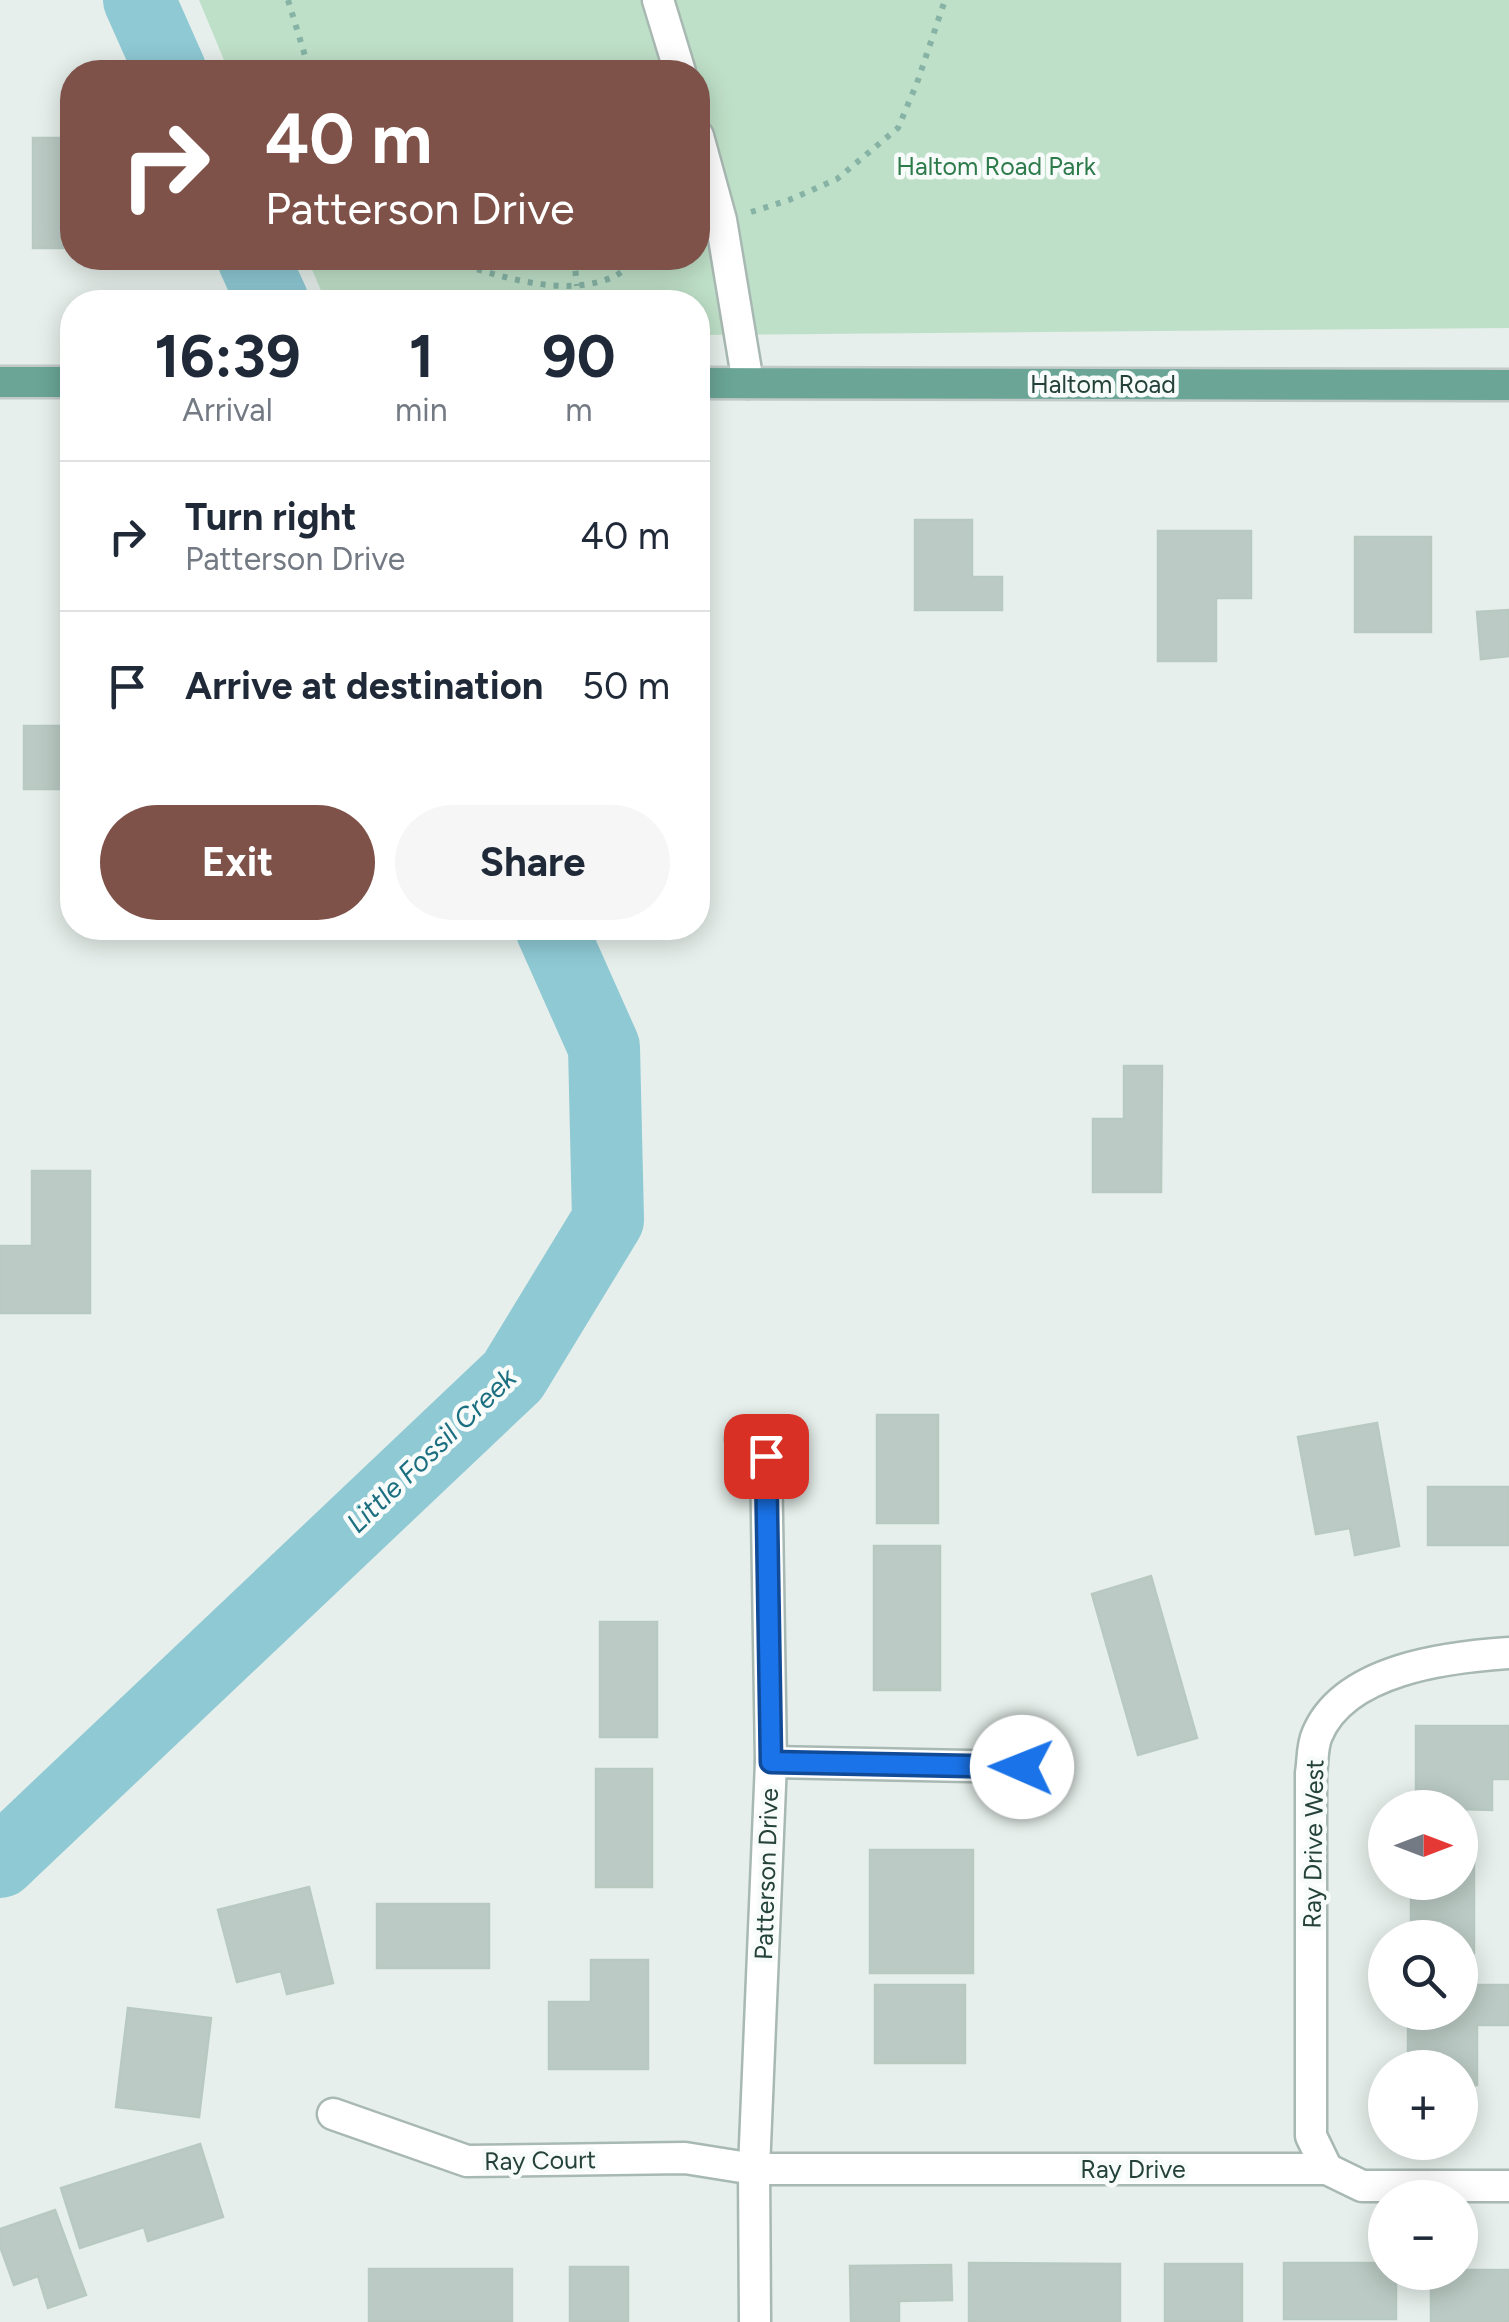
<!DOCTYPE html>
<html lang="en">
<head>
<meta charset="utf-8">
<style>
  body { margin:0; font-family:Figtree,sans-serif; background:#f6f6f7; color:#1f2937; height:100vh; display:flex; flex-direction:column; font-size:38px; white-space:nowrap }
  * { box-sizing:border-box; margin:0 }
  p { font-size:32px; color:#747a83 }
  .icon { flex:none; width:55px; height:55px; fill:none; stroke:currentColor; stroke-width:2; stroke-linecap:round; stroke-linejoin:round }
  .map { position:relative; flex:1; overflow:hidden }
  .details { position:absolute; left:60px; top:290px; width:650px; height:650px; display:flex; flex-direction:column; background:#fff; border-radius:40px; box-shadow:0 5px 25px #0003 }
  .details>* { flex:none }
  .guide { position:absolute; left:60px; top:60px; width:650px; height:210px; border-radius:40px; box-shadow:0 5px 25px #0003; background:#7f5249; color:#fff; overflow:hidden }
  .needle { width:65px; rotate:90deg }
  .tools { position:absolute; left:1368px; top:1790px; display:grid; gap:20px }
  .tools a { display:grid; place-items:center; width:110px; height:110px; border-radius:50%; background:#fff; box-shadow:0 5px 25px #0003; font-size:50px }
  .pin { position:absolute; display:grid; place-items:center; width:85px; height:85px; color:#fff; margin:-42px; border-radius:20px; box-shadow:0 5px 15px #0006 }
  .me { position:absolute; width:110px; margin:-55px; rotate:271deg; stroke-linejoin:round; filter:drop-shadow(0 0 8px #0008) }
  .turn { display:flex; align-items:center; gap:35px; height:210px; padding:0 40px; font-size:45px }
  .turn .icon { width:130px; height:130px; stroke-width:2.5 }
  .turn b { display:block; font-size:70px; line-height:85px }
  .eta { display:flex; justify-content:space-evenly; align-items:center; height:170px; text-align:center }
  .eta b { font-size:60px; font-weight:700; line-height:70px }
  .primary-button { display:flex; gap:20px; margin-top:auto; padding:20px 40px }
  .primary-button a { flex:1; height:115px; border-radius:60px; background:#7f5249; color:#fff; font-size:40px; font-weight:700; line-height:115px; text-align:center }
  .primary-button a+a { background:#f6f6f7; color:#1f2937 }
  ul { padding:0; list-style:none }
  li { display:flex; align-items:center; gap:30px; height:150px; padding:0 40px; border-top:2px solid #e0e1e3 }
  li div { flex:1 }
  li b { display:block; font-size:38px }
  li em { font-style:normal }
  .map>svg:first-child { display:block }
  .green { fill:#bfe0c8 }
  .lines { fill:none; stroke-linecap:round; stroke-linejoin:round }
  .river { stroke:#8ec9d4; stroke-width:72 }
  .building { fill:#bbcac4; stroke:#b8c9c2; stroke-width:2.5 }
  .minor-casing { stroke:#a8b8b2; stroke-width:35 }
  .major-casing { stroke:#c2cac8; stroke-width:35 }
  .path { stroke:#86b3a5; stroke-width:6; stroke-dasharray:5 8; stroke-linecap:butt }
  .minor { stroke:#fff; stroke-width:30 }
  .major { stroke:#6aa596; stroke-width:30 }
  .route-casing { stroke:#114b97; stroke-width:25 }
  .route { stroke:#1a73e8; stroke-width:18 }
  .labels { text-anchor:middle; stroke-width:9; stroke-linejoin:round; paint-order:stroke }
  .park-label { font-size:25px; fill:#2d7a4b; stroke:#f7fbf9 }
  .street-label { font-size:25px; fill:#24423a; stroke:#f7fbf9 }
  .water-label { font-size:28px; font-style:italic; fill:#1c6f80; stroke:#f7fbf9 }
</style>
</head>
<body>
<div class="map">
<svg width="1509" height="2322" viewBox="0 0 1509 2322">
  <rect width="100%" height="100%" fill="#e6efeb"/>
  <polygon class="green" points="199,0 1509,0 1509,328 698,335 698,302 326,302 307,258 698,258 698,72 229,72"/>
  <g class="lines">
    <g class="river">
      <polyline points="139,0 171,72"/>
      <polyline points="253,258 273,302"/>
      <polyline points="0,1862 513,1376 608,1220 604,1047 551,928"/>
    </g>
  </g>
  <g class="building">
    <rect x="33" y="138" width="39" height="110"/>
    <polygon points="915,520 972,520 972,577 1002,577 1002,610 915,610"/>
    <polygon points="1158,531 1251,531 1251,598 1216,598 1216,661 1158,661"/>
    <rect x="1355" y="537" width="76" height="95"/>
    <polygon points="1509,610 1509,656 1481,659 1477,612"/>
    <rect x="24" y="726" width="48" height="63"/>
    <polygon points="1124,1066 1162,1066 1161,1192 1093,1192 1093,1119 1124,1119"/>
    <polygon points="32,1171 90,1171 90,1313 0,1313 0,1246 32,1246"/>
    <rect x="877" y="1415" width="61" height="108"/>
    <polygon points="1377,1423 1399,1546 1355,1555 1350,1528 1316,1534 1298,1437"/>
    <rect x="1428" y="1487" width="81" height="58"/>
    <rect x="874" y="1546" width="66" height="144"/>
    <polygon points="1151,1576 1197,1738 1138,1755 1092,1594"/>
    <rect x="600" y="1622" width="57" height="115"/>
    <polygon points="1416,1726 1509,1726 1509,1779 1492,1779 1492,1810 1416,1808"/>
    <rect x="596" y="1769" width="56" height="118"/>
    <polygon points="1460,1834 1474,1834 1474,1953 1460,1953 1460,1938 1411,1938 1411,1882 1460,1882"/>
    <rect x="870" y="1850" width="103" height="123"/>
    <polygon points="309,1887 333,1983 287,1994 281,1971 237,1982 218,1910"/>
    <rect x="377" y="1904" width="112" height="64"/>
    <polygon points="591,1960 648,1960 648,2069 549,2069 549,2002 591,2002"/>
    <rect x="875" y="1985" width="90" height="78"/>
    <polygon points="1460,1985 1509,1985 1509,2025 1477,2025 1477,2085 1460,2085 1460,2068 1408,2068 1408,2012 1460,2012"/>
    <polygon points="128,2008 211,2018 199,2117 116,2107"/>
    <polygon points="200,2144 223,2217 148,2241 144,2227 80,2248 61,2188"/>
    <polygon points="55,2210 86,2295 48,2308 38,2276 14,2285 0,2246 0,2229"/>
    <polygon points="969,2263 1120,2264 1120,2322 969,2322"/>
    <polygon points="1284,2263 1385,2263 1385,2272 1396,2272 1396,2319 1284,2319"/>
    <rect x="1165" y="2264" width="77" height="58"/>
    <polygon points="951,2265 952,2300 899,2301 899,2322 851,2322 850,2266"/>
    <rect x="570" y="2267" width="58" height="55"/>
    <rect x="369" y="2269" width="143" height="53"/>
    <polygon points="1460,2270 1509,2270 1509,2322 1431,2322 1431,2272"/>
  </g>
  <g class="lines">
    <defs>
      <g id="minor">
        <polyline points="658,0 680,72"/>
        <polyline points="698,136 721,220 748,383"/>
        <polyline points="741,1439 766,1456 771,1762 754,2169 755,2322"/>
        <polyline points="771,1762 1021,1767"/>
        <polyline points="333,2114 467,2161 685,2158 754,2169 1327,2169 1362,2186 1509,2186"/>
        <path d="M1327,2169L1311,2136V1773C1313,1761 1312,1746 1317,1735C1344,1669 1448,1657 1509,1653"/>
      </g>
      <g id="major">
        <polyline points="0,382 72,382"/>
        <polyline points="698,383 1509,385"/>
      </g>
    </defs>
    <use href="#minor" class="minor-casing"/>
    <use href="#major" class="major-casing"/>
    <g class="path">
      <polyline points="288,0 310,72"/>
      <polyline points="751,212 789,200 837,179 898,128 917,83 945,0"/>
      <path d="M440,258C492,273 560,300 613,277C622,273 631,264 638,258"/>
      <polyline points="574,258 577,286"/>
    </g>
    <use href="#minor" class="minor"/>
    <use href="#major" class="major"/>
  </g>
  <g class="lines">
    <defs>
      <polyline id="route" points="766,1456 771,1762 1022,1767"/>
    </defs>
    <use href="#route" class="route-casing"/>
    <use href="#route" class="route"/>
  </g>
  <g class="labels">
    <g class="park-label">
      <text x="996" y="175">Haltom Road Park</text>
    </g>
    <g class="street-label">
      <text x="1103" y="393">Haltom Road</text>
      <text transform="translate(1313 1844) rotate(-89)" y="9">Ray Drive West</text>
      <text transform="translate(766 1874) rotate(-88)" y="9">Patterson Drive</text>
      <text transform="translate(540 2160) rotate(-1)" y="9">Ray Court</text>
      <text x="1133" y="2178">Ray Drive</text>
    </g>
    <g class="water-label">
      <text transform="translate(431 1450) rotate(-44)" y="10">Little Fossil Creek</text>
    </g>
  </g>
</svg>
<div class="tools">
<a><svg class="needle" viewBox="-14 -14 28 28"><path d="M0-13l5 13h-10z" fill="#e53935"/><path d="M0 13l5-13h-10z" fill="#747a83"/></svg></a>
<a><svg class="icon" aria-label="search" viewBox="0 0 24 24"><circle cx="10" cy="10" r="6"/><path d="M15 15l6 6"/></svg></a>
<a>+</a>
<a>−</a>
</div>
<div class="pin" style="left:766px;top:1456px;background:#d93025"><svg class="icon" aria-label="arrive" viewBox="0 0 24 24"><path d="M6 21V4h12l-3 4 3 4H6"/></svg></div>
<svg class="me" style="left:1022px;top:1767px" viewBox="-20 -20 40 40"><circle r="19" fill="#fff"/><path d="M0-13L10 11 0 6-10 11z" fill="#1a73e8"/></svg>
<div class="guide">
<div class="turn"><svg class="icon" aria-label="right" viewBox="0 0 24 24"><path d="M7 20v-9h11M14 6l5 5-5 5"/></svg><div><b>40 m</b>Patterson Drive</div></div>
</div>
<section class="details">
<div class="eta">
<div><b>16:39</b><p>Arrival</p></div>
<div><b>1</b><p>min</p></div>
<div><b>90</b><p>m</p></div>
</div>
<ul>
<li><svg class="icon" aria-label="right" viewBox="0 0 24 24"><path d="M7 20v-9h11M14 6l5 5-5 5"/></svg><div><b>Turn right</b><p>Patterson Drive</p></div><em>40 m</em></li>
<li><svg class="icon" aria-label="arrive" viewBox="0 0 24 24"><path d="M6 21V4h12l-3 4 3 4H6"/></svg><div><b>Arrive at destination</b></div><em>50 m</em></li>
</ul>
<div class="primary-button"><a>Exit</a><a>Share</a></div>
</section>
</div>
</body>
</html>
